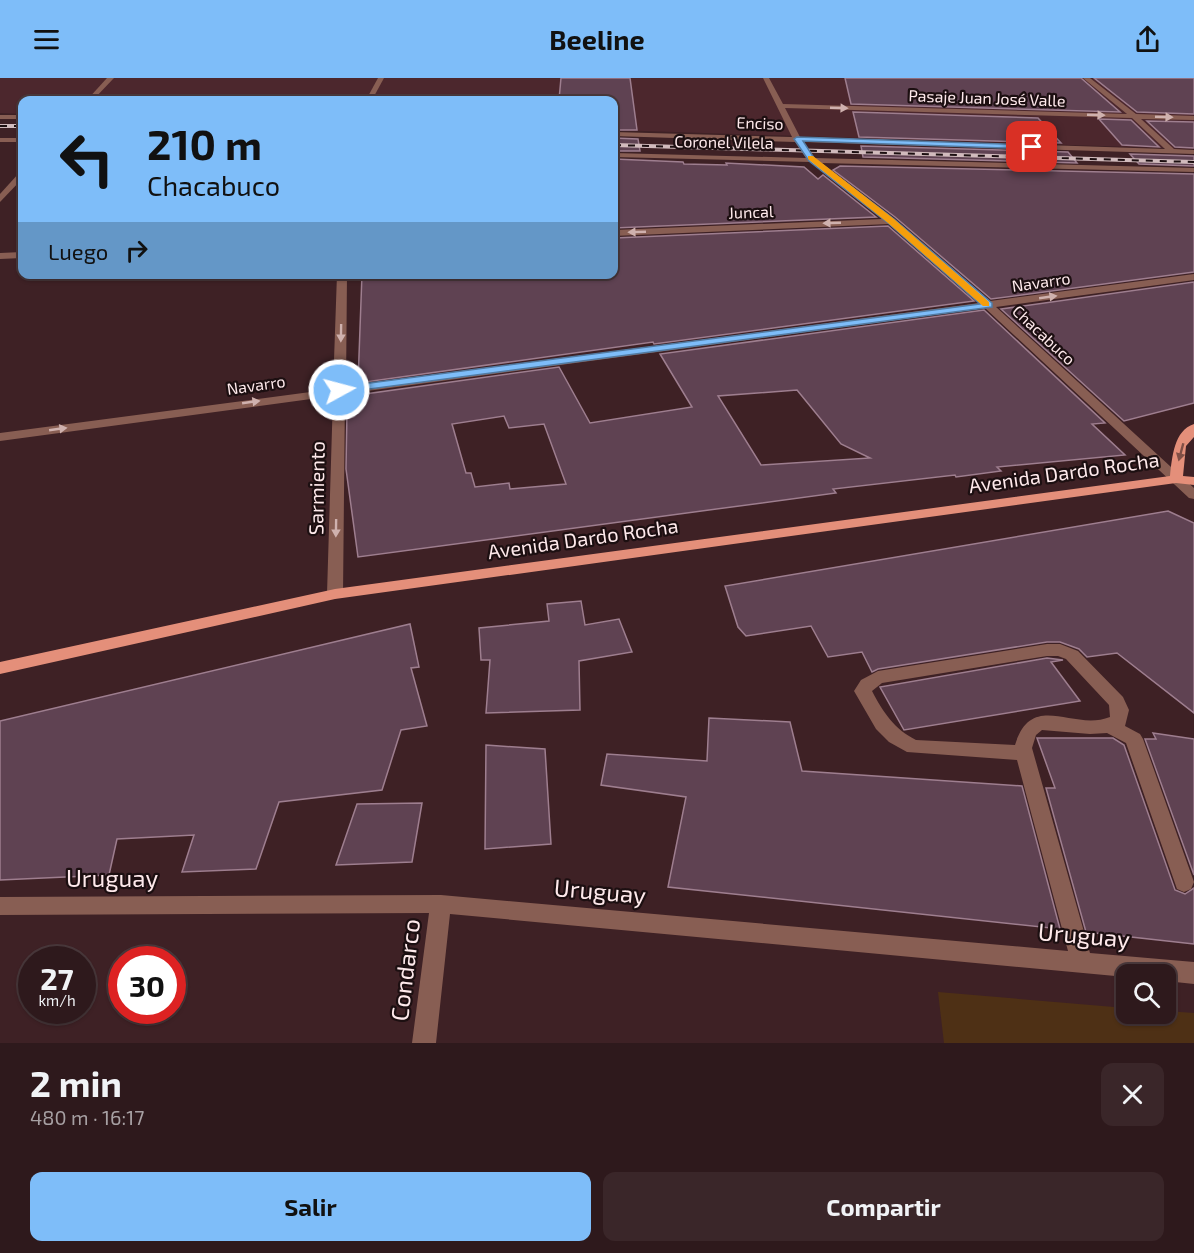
<!DOCTYPE html>
<html lang="es">
<head>
<meta charset="utf-8">
<style>
  body { margin:0; font-family:"Exo 2",sans-serif; background:#3a2629; color:#f1f3f6; height:100vh; display:flex; flex-direction:column; font-size:22px; white-space:nowrap }
  * { box-sizing:border-box; margin:0 }
  p { font-size:20px; color:#a7a0a3 }
  .icon { flex:none; width:33px; height:33px; fill:none; stroke:currentColor; stroke-width:2; stroke-linecap:round; stroke-linejoin:round }
  .map { position:relative; height:965px; overflow:hidden }
  .sheet { display:flex; flex-direction:column; background:#2e191c; flex:1 }
  .sheet>* { flex:none }
  .banner { position:absolute; left:18px; top:18px; width:600px; height:183px; border-radius:12px; box-shadow:0 2px 4px #0004,0 0 0 2px #49383b; background:#7ebdf9; color:#111; overflow:hidden }
  .tools { position:absolute; left:1116px; top:886px; display:grid; gap:12px }
  .tools a { display:grid; place-items:center; width:60px; height:60px; border-radius:12px; background:#2e191c; box-shadow:0 2px 4px #0004,0 0 0 2px #49383b; font-size:30px }
  .speed { position:absolute; left:18px; top:868px; display:flex; gap:12px; font-size:30px; font-weight:700; text-align:center }
  .speed>* { display:grid; place-content:center; width:78px; height:78px; border-radius:50%; background:#2e191c; box-shadow:0 2px 4px #0004,0 0 0 2px #49383b; line-height:1 }
  .speed small { font-size:15px; font-weight:400 }
  .speed .limit { border:9px solid #d22; background:#fff; color:#111 }
  .pin { position:absolute; display:grid; place-items:center; width:51px; height:51px; color:#fff; margin:-26px; border-radius:12px; box-shadow:0 3px 9px #0006 }
  .me { position:absolute; width:66px; margin:-33px; rotate:83deg; stroke-linejoin:round; filter:drop-shadow(0 0 4px #0008) }
  .turn { display:flex; align-items:center; gap:21px; height:126px; padding:0 30px; font-size:27px }
  .turn .icon { width:78px; height:78px; stroke-width:2.5 }
  .turn b { display:block; font-size:42px; line-height:51px }
  .then { display:flex; align-items:center; height:57px; padding:0 30px; background:#0003; gap:12px; font-size:22px }
  .round { display:grid; place-items:center; flex:none; width:63px; height:63px; border-radius:12px; background:#3a2629 }
  .summary { display:flex; align-items:center; justify-content:space-between; height:102px; padding:0 30px }
  h1 { font-size:36px; font-weight:700; line-height:45px }
  .primary-button { display:flex; gap:12px; margin-top:auto; padding:12px 30px }
  .primary-button a { flex:1; height:69px; border-radius:12px; background:#7ebdf9; color:#111; font-size:24px; font-weight:700; line-height:69px; text-align:center }
  .primary-button a+a { background:#3a2629; color:#f1f3f6 }
  header { display:flex; justify-content:space-between; align-items:center; height:78px; padding:0 30px; background:#7ebdf9; color:#111; font-size:27px; font-weight:700 }
  .map>svg:first-child { display:block }
  .built { fill:#4c272d }
  .green { fill:#4e3015 }
  .building { fill:#5f4252; stroke:#9e7e8f; stroke-width:1.5; fill-rule:evenodd }
  .lines { fill:none; stroke-linecap:round; stroke-linejoin:round }
  .minor { fill:#885e53; fill-rule:evenodd }
  .major { fill:#e48f7a; fill-rule:evenodd }
  .rail-casing { stroke:#d1bbbd; stroke-width:4 }
  .rail { stroke:#1c0f11; stroke-width:2; stroke-dasharray:7; stroke-linecap:butt }
  .oneway { fill:#cfb1ae }
  .oneway2 { fill:#804f46 }
  .route { fill:#7ebdf9; stroke:#527ba2; stroke-width:1.5 }
  .slow { fill:#f59e0b }
  .labels { text-anchor:middle; stroke-width:4.5; stroke-linejoin:round; paint-order:stroke }
  .far-street-label { font-size:16px; fill:#fee9eb; stroke:#1c0f11 }
  .street-label { font-size:20px; fill:#fee9eb; stroke:#1c0f11 }
  .near-street-label { font-size:24px; fill:#fee9eb; stroke:#1c0f11 }
</style>
</head>
<body>
<header><svg class="icon" aria-label="menu" viewBox="0 0 24 24"><path d="M4 6h16M4 12h16M4 18h16"/></svg>Beeline<svg class="icon" aria-label="share" viewBox="0 0 24 24"><path d="M12 15V3M7 8l5-5 5 5M5 13v7h14v-7"/></svg></header>
<div class="map">
<svg width="1194" height="965" viewBox="0 0 1194 965">
  <rect width="100%" height="100%" fill="#3e2125"/>
  <polygon class="built" points="0,0 1194,0 1194,71 614,52 614,22 22,22 22,36 0,35"/>
  <polygon class="green" points="938,914 1126,930 1126,936 1166,936 1166,933 1194,935 1194,965 944,965"/>
  <g class="building">
    <polygon points="561,0 630,0 637,52 614,52 614,22 559,22"/>
    <polygon points="845,0 1081,0 1120,34 851,26"/>
    <polygon points="1094,0 1194,0 1194,36 1137,34"/>
    <polygon points="853,34 1038,40 1061,65 859,59"/>
    <polygon points="1099,41 1131,42 1159,69 1122,67"/>
    <polygon points="1147,43 1194,44 1194,70 1175,69"/>
    <polygon points="614,60 638,61 640,73 614,73"/>
    <polygon points="861,68 1068,74 1077,85 863,79"/>
    <polygon points="1130,76 1194,78 1194,88 1139,86"/>
    <polygon points="614,81 683,84 684,86 727,87 726,85 804,89 818,101 823,97 876,139 614,150"/>
    <polygon points="840,88 1194,96 1194,194 991,221 895,139 833,92"/>
    <polygon points="888,148 974,223 654,266 653,264 358,305 362,196 614,196 614,160"/>
    <polygon points="1194,204 1194,325 1124,343 1001,231"/>
    <path d="M984,232L1105,345L1092,346L1125,377L997,389L1001,393L956,399L955,397L833,411L836,415L358,479L346,391L347,332L358,326V317L559,289L590,345L692,329L660,276ZM797,312L841,366L870,380L761,387L718,318ZM504,338L509,350L544,346L566,406L510,411L509,405L475,409L471,395H466L452,346Z"/>
    <polygon points="1168,433 1194,445 1194,635 1117,575 1087,579 1079,571 1060,564 1047,564 878,591 872,594 862,574 828,579 811,548 746,558 738,549 725,508"/>
    <polygon points="581,523 585,547 619,541 632,574 579,583 580,632 486,635 490,582 481,582 479,550 549,543 547,526"/>
    <polygon points="410,546 419,589 411,590 427,648 401,652 382,712 279,724 256,791 182,794 194,757 117,761 109,797 0,802 0,643"/>
    <polygon points="1047,580 1063,582 1051,584 1080,623 904,652 880,609"/>
    <polygon points="709,640 790,644 802,693 1022,708 1060,851 668,809 686,719 601,707 607,676 707,683"/>
    <polygon points="1153,655 1194,661 1194,797 1145,661 1156,661"/>
    <polygon points="1037,660 1113,660 1124,667 1175,812 1185,816 1194,810 1194,866 1086,854 1046,710 1055,710"/>
    <polygon points="486,667 545,671 551,766 485,771"/>
    <polygon points="422,725 412,784 336,787 357,726"/>
  </g>
  <g class="lines">
    <g class="minor">
      <polygon points="107,0 114,0 93,22 87,22"/>
      <polygon points="378,0 384,0 372,22 366,22"/>
      <path d="M763,0H769L783,26L1127,36L1083,0H1090L1136,36L1194,38V42L1141,41L1174,71L1194,72V76L803,64L814,80L1194,90V94L821,85L894,141L990,223L1194,196V202L996,229L1194,410V421L1189,420L985,230L345,316L343,516L335,521L327,516L333,318L0,363V355L333,311L337,196H347L346,309L979,225L889,146L614,158V152L882,141L810,84L614,79V75L806,80L795,64L614,58V54L792,59ZM785,30L1132,40L1165,71L800,59Z"/>
      <rect x="0" y="37" width="22" height="4"/>
      <rect x="0" y="60" width="22" height="4"/>
      <polygon points="19,95 22,95 22,101 0,124 0,116"/>
      <polygon points="22,174 22,180 0,181 0,175"/>
      <path d="M1047,566H1060L1078,573L1123,619L1129,632L1125,648L1140,656L1143,661L1194,804L1191,811L1184,814L1177,811L1126,665L1107,655L1090,656L1042,652L1036,657L1032,670L1090,875L1194,884V906L1166,903V897H1126V899L450,836L436,965H412L429,835L0,837V819L441,817L1068,873L1017,682L907,674L889,664L876,651L854,613L861,602L878,593ZM1047,578H1058L1066,581L1109,627L1110,639C1073,654 1032,612 1015,667L916,662C894,651 883,634 872,613L882,605Z"/>
    </g>
    <path class="major" d="M1194,346V359L1186,368L1183,398L1194,399V407L1176,405L335,521L0,596V584L335,511L1170,398C1172,380 1174,352 1194,346Z"/>
    <defs>
      <g id="rail">
        <polyline points="0,48 22,48"/>
        <polyline points="614,67 1194,84"/>
      </g>
    </defs>
    <use href="#rail" class="rail-casing"/>
    <use href="#rail" class="rail"/>
  </g>
  <defs><path id="oneway-solid" d="M-6-.8H1V-3.2L6.5 0L1 3.2V.8H-6Z" transform="scale(1.5)"/></defs>
  <g class="oneway">
    <use href="#oneway-solid" transform="translate(839 30) rotate(2)"/>
    <use href="#oneway-solid" transform="translate(1096 37) rotate(2)"/>
    <use href="#oneway-solid" transform="translate(1164 39) rotate(2)"/>
    <use href="#oneway-solid" transform="translate(832 145) rotate(178)"/>
    <use href="#oneway-solid" transform="translate(637 154) rotate(178)"/>
    <use href="#oneway-solid" transform="translate(1048 219) rotate(-8)"/>
    <use href="#oneway-solid" transform="translate(341 255) rotate(91)"/>
    <use href="#oneway-solid" transform="translate(251 324) rotate(-8)"/>
    <use href="#oneway-solid" transform="translate(58 351) rotate(-8)"/>
    <use href="#oneway-solid" transform="translate(336 450) rotate(91)"/>
  </g>
  <use class="oneway2" href="#oneway-solid" transform="translate(1181 374) rotate(105)"/>
  <polygon class="route" points="797,59 1034,67 1032,71 803,63 814,80 894,141 992,225 992,229 339,315 334,312 339,309 980,226 888,145 809,83 794,61"/>
  <polygon class="slow" points="808,78 813,78 894,141 989,224 989,228 983,228 888,145 808,81"/>
  <g class="labels">
    <g class="far-street-label">
      <text transform="translate(987 20) rotate(2)" y="6">Pasaje Juan José Valle</text>
      <text transform="translate(760 45) rotate(2)" y="6">Enciso</text>
      <text transform="translate(724 64) rotate(1)" y="6">Coronel Vilela</text>
      <text transform="translate(751 134) rotate(-2)" y="6">Juncal</text>
      <text transform="translate(1041 204) rotate(-8)" y="6">Navarro</text>
      <text transform="translate(1044 257) rotate(43)" y="6">Chacabuco</text>
      <text transform="translate(256 307) rotate(-8)" y="6">Navarro</text>
    </g>
    <g class="street-label">
      <text transform="translate(1064 395) rotate(-8)" y="7">Avenida Dardo Rocha</text>
      <text transform="translate(317 410) rotate(-89)" y="7">Sarmiento</text>
      <text transform="translate(583 461) rotate(-8)" y="7">Avenida Dardo Rocha</text>
    </g>
    <g class="near-street-label">
      <text x="112" y="809">Uruguay</text>
      <text transform="translate(600 814) rotate(5)" y="8">Uruguay</text>
      <text transform="translate(1084 858) rotate(5)" y="8">Uruguay</text>
      <text transform="translate(406 892) rotate(-83)" y="8">Condarco</text>
    </g>
  </g>
</svg>
<div class="tools">
<a><svg class="icon" aria-label="search" viewBox="0 0 24 24"><circle cx="10" cy="10" r="6"/><path d="M15 15l6 6"/></svg></a>
</div>
<div class="speed"><div>27<small>km/h</small></div><div class="limit">30</div></div>
<div class="pin" style="left:1032px;top:69px;background:#d93025"><svg class="icon" aria-label="arrive" viewBox="0 0 24 24"><path d="M6 21V4h12l-3 4 3 4H6"/></svg></div>
<svg class="me" style="left:339px;top:312px" viewBox="-20 -20 40 40"><circle r="17" fill="#7ebdf9" stroke="#fff" stroke-width="3"/><path d="M0-11L8 9 0 5-8 9z" fill="#fff"/></svg>
<div class="banner">
<div class="turn"><svg class="icon" aria-label="left" viewBox="0 0 24 24"><path d="M17 20v-9H6M10 6l-5 5 5 5"/></svg><div><b>210 m</b>Chacabuco</div></div>
<div class="then">Luego<svg class="icon" aria-label="right" viewBox="0 0 24 24"><path d="M7 20v-9h11M14 6l5 5-5 5"/></svg></div>
</div>
</div>
<section class="sheet">
<div class="summary"><div><h1>2 min</h1><p>480 m · 16:17</p></div><a class="round"><svg class="icon" aria-label="close" viewBox="0 0 24 24"><path d="M6 6l12 12M18 6L6 18"/></svg></a></div>
<div class="primary-button"><a>Salir</a><a>Compartir</a></div>
</section>
</body>
</html>
